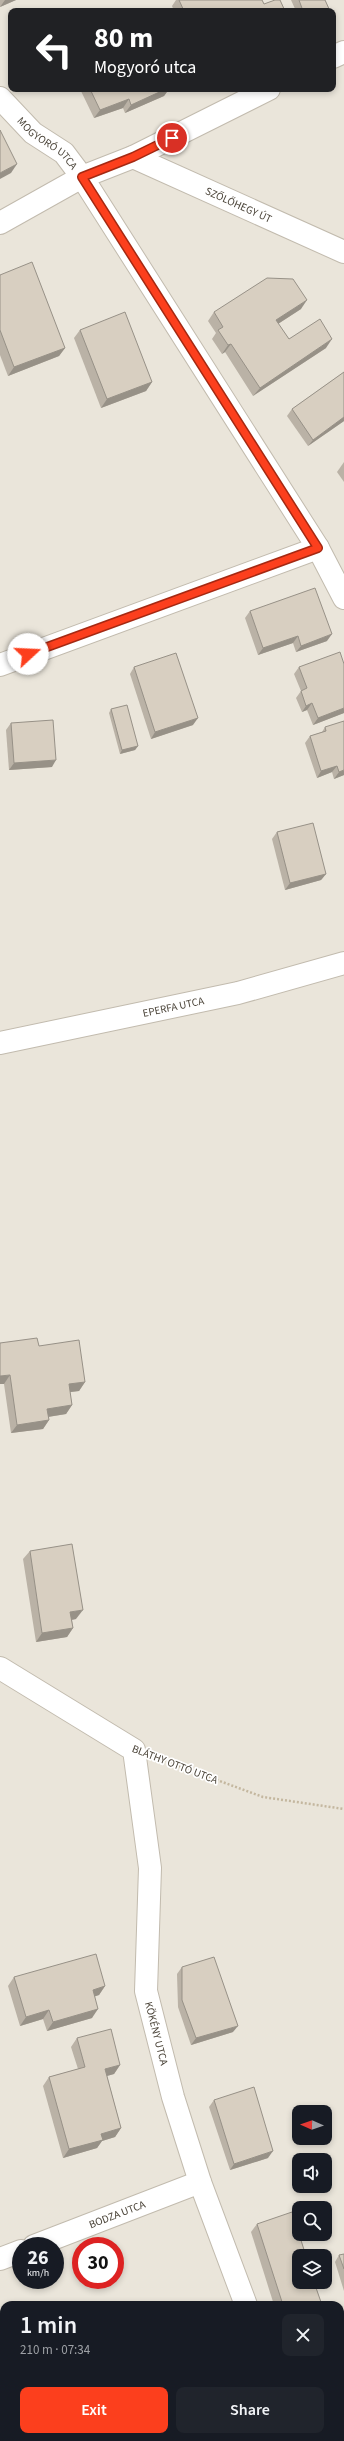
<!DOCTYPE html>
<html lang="en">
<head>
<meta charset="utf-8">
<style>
  body { margin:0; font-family:"Source Sans 3",sans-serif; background:#20242c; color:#f1f3f6; height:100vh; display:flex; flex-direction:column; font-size:15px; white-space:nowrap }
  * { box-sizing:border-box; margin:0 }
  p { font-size:13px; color:#9ea1a6 }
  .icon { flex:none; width:22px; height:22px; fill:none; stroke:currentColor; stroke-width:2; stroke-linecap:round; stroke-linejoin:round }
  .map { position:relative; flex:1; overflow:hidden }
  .drawer { position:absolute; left:0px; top:2301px; width:344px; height:140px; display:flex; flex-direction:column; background:#171b24; border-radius:12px 12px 0 0; box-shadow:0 2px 6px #0003 }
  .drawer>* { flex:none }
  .hud { position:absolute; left:8px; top:8px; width:328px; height:84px; border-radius:8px; box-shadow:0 2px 6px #0003; background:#202124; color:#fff; overflow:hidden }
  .needle { width:26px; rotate:272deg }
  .fabs { position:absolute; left:292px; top:2105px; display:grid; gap:8px }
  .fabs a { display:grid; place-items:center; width:40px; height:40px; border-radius:8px; background:#171b24; box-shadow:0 2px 6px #0003; font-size:20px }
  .speed { position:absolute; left:12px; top:2237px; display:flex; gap:8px; font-size:20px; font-weight:700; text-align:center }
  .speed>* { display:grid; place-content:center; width:52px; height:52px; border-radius:50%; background:#171b24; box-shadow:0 2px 6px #0003; line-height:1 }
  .speed small { font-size:10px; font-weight:400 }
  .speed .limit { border:6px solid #d22; background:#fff; color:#111 }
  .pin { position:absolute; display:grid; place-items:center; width:34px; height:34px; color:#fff; margin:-17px; border:2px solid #fff; border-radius:50%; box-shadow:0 1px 4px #0007 }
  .me { position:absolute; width:44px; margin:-22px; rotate:70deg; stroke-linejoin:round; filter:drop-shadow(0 0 3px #0008) }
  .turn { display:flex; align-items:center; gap:14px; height:84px; padding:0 20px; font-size:18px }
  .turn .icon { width:52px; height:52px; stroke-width:2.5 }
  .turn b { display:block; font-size:28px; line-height:34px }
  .round { display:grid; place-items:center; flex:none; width:42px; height:42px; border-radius:8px; background:#20242c }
  .headline { display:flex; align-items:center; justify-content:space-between; height:68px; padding:0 20px }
  h1 { font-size:24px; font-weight:600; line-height:30px }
  .button { display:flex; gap:8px; margin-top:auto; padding:8px 20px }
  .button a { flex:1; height:46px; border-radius:8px; background:#fc3f1d; color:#fff; font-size:16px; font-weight:600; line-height:46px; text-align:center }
  .button a+a { background:#20242c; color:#f1f3f6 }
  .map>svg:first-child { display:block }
  .residential { fill:#eae5da; fill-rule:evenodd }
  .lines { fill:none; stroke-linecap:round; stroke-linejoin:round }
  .street-casing { stroke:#c2bbae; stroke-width:24 }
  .path { stroke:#c4b79f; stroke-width:2.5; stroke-dasharray:2 2; stroke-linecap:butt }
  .street { stroke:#fff; stroke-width:22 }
  .wall { fill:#bab2a6 }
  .shaded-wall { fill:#979187 }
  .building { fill:#d8cfc1; stroke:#979187 }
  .route-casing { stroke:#a42913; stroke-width:10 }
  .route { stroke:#fc3f1d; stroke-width:7 }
  .labels { text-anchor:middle; stroke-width:3.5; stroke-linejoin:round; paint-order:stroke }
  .street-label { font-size:11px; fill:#4b4439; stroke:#fff }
</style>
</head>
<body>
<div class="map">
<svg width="344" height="2441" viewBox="0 0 344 2441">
  <rect width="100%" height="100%" fill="#f6f3ec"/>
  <path class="residential" d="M0,0H344V2441H0ZM11,11H333V89H11ZM299,2112H325V2138H299ZM299,2160H325V2186H299ZM299,2208H325V2234H299ZM21,2246H55V2280H21ZM81,2246H115V2280H81ZM299,2256H325V2282H299ZM4,2305H340V2437H4Z"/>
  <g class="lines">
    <defs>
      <g id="street">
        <polyline points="333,57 344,52"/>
        <path id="s1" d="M0,98L33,133L64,153L82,177L318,548L344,598"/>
        <path id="s2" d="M133,157L344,252"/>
        <polyline points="0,223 82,177 133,157 269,89"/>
        <polyline points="0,665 318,548"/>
        <path id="s3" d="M0,1043L238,993L344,963"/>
        <path id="s4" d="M0,1668L134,1750L150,1868L146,1991L173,2097L200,2182L246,2305"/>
        <path id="s5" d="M34,2246L200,2182"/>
        <polyline points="0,2259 21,2251"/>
        <polyline points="340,2386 344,2385"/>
        <polyline points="334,2437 339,2441"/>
      </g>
    </defs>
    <use href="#street" class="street-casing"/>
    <polyline class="path" points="160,1759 263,1797 344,1809"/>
    <use href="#street" class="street"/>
  </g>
  <g class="wall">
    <polygon points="0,0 16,0 0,7"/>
    <polygon points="176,0 262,0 264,4 285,11 174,11 172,6"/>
    <polygon points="291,0 325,0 330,11 296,11"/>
    <polygon points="80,89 169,89 164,96 125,113 123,108 94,118"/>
    <polygon points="0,275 65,348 59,356 8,376 0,355"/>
    <polygon points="301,309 278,324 289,339 326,348 253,396 225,352 222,354 212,339 216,333 208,321 214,312"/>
    <polygon points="80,330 152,382 146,391 101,408 74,338"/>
    <polygon points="344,372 344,421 308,446 287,416 292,409"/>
    <polygon points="344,462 344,482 337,472"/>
    <polygon points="250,611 327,641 296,652 293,643 258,655 245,618"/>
    <polygon points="134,667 193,725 151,739 130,674"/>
    <polygon points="299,667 344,713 313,725 307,710 302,712 296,698 301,691 294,674"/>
    <polygon points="111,709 138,746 135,750 120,754 109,713"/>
    <polygon points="11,723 52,767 9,770 6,730"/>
    <polygon points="325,727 344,775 334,779 332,772 317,778 305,743 310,736 322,732"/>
    <polygon points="277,832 326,874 321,880 285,890 272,839"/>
    <polygon points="39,1346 85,1382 79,1391 70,1392 72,1405 66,1414 48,1417 49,1420 43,1429 11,1433 4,1384 0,1384"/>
    <polygon points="30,1551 76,1619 72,1620 73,1628 67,1637 36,1642 23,1559"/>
    <polygon points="182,1967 233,2032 191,2045 178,2007 177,1974"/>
    <polygon points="14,1977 105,1986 99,1995 95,1996 92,2018 47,2031 43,2019 20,2026 8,1986"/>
    <polygon points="77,2038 120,2065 114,2074 107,2076 121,2128 115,2137 102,2141 97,2148 63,2158 43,2086 49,2077 78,2069 71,2047"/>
    <polygon points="214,2100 268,2158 230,2170 209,2107"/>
    <polygon points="257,2224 322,2305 274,2305 251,2232"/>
    <polygon points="344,2254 344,2291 335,2262 339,2255"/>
  </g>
  <g class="shaded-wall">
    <polygon points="5,0 16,0 0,7"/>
    <polygon points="166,89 169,89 164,96 125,113 131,105"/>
    <polygon points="129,99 123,108 94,118 100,110"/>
    <polygon points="17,164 11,173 0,179 0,173"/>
    <polygon points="307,300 301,309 270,329 276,320"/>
    <polygon points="332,339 326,348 253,396 260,388"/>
    <polygon points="231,344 225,352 222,354 228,345"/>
    <polygon points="65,348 59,356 8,376 14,367"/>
    <polygon points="152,382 146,391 101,408 107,399"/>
    <polygon points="344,417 344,421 308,446 313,440"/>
    <polygon points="332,634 327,641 296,652 301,646"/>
    <polygon points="298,636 293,643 258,655 263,648"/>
    <polygon points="312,703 307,710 302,712 306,706"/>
    <polygon points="344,708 344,713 313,725 318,718"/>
    <polygon points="198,718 193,725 151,739 155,732"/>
    <polygon points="138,746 135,750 120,754 122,750"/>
    <polygon points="56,760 52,767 9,770 14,763"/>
    <polygon points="337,766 332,772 317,778 321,771"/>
    <polygon points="344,770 344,775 334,779 339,772"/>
    <polygon points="326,874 321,880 285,890 290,883"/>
    <polygon points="10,1375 4,1384 0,1384 0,1376"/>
    <polygon points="85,1382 79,1391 62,1393 69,1384"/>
    <polygon points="72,1405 66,1414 41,1418 47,1409"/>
    <polygon points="49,1420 43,1429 11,1433 17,1425"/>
    <polygon points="83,1610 76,1619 64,1621 70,1612"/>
    <polygon points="73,1628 67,1637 36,1642 42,1633"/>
    <polygon points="105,1986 99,1995 87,1999 93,1990"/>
    <polygon points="98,2009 92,2018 47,2031 53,2022"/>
    <polygon points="49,2010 43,2019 20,2026 26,2017"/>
    <polygon points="238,2026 233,2032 191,2045 196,2038"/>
    <polygon points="120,2065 114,2074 99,2078 105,2069"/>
    <polygon points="121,2128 115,2137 102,2141 97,2148 63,2158 69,2149 101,2134"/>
    <polygon points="273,2151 268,2158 230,2170 234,2164"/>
  </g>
  <g class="building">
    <polygon points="179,0 262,0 264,4 275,0 280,0 285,11 184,11"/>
    <polygon points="299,0 325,0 330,11 303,11"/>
    <polygon points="90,89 166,89 131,105 129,99 100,110"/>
    <polygon points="0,130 17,164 0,173"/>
    <polygon points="32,262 65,348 14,367 0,330 0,275"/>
    <polygon points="267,278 293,279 307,300 276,320 289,339 320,319 332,339 260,388 231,344 228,345 218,330 223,327 214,312"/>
    <polygon points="125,312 152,382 107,399 80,330"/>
    <polygon points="344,372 344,417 313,440 292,409"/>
    <polygon points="315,588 332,634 301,646 298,636 263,648 250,611"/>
    <polygon points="340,652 344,664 344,708 318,718 312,703 306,706 301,691 307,688 299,667"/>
    <polygon points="176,653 198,718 155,732 134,667"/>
    <polygon points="127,705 138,746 122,750 111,709"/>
    <polygon points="53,720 56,760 14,763 11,723"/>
    <polygon points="344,721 344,770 339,772 337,766 321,771 310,736 326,731 325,727"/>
    <polygon points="313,823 326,874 290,883 277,832"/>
    <polygon points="37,1338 39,1346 79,1340 85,1382 69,1384 72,1405 47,1409 49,1420 17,1425 10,1375 0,1376 0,1343"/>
    <polygon points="72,1544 83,1610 70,1612 73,1628 42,1633 30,1551"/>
    <polygon points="96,1954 105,1986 93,1990 98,2009 53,2022 49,2010 26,2017 14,1977"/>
    <polygon points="214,1957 238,2026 196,2038 182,2000 182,1967"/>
    <polygon points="111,2029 120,2065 105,2069 121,2128 101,2134 103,2140 69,2149 49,2077 85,2067 77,2038"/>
    <polygon points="254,2087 273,2151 234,2164 214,2100"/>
    <polygon points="292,2212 306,2256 299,2256 299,2282 314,2282 322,2305 283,2305 257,2224"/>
    <polygon points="344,2254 344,2269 339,2255"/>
  </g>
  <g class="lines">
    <defs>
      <polyline id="route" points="28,654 318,548 82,177 133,157 172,138"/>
    </defs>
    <use href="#route" class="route-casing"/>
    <use href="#route" class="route"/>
  </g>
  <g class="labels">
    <g class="street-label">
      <text dy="4" stroke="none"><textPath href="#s1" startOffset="66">MOGYORÓ UTCA</textPath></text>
      <text dy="4" stroke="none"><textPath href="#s2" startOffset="116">SZŐLŐHEGY ÚT</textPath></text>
      <text dy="4" stroke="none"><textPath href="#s3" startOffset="177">EPERFA UTCA</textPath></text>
      <text transform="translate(175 1764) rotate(21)" y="4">BLÁTHY OTTÓ UTCA</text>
      <text dy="4" stroke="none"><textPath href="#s4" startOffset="443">KÖKÉNY UTCA</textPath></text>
      <text dy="4" stroke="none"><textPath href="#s5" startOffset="89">BODZA UTCA</textPath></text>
    </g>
  </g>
</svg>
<div class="fabs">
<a><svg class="needle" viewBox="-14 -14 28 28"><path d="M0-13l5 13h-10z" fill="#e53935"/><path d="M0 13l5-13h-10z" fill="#9ea1a6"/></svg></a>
<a><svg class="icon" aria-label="sound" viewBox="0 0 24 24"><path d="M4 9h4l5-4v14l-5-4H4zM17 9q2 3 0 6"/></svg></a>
<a><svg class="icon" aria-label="search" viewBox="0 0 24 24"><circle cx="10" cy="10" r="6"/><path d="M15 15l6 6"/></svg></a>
<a><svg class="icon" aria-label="layers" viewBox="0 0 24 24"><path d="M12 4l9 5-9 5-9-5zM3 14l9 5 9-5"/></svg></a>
</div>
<div class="speed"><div>26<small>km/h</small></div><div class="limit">30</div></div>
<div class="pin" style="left:172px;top:138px;background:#d93025"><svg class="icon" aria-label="arrive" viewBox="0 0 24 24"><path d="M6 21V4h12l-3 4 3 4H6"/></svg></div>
<svg class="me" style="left:28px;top:654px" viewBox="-20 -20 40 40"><circle r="19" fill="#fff"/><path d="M0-13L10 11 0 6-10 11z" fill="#fc3f1d"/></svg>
<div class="hud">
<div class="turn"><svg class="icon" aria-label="left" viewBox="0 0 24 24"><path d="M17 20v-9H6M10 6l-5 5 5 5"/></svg><div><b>80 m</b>Mogyoró utca</div></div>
</div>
<section class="drawer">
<div class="headline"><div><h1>1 min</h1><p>210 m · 07:34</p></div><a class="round"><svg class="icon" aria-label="close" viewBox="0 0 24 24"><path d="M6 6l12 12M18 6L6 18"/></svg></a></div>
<div class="button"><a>Exit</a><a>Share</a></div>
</section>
</div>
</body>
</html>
